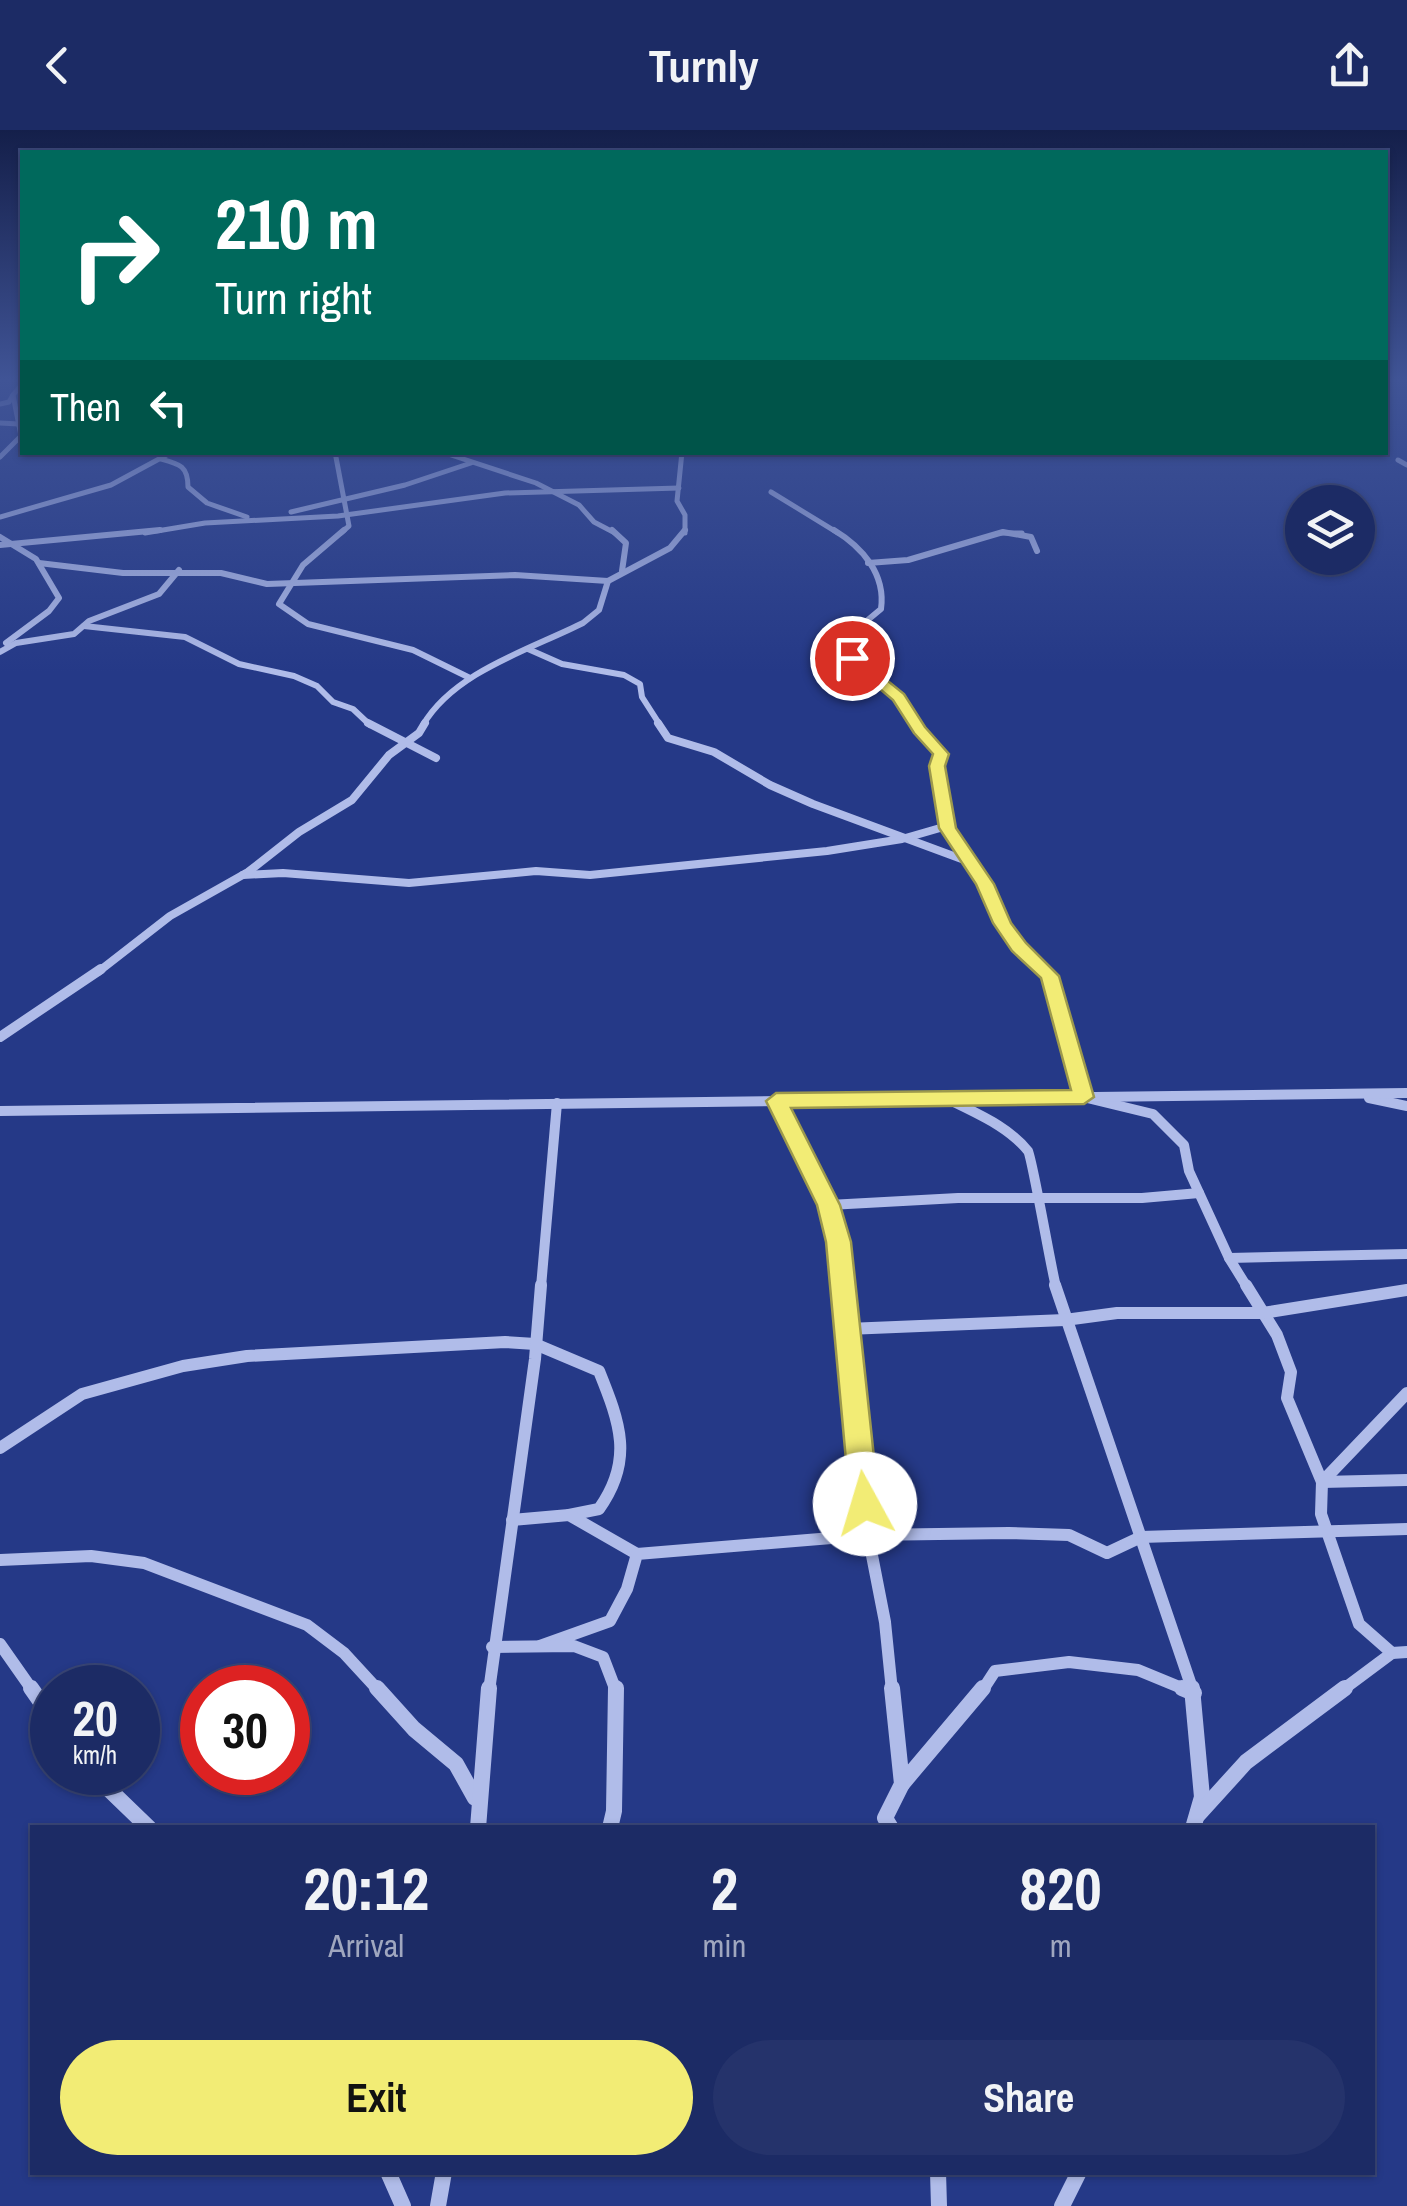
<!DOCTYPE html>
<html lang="en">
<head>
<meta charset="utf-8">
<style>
  body { margin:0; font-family:"Archivo Narrow",sans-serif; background:#25336b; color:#f1f3f6; height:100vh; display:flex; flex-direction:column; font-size:38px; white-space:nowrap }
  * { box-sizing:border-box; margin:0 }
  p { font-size:32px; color:#a0a7bf }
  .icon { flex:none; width:55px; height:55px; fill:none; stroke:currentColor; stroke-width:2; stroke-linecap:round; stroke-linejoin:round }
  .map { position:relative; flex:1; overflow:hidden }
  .sheet { position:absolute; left:30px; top:1695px; width:1345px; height:350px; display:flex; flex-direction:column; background:#1c2b65; border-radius:0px; box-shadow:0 2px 8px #0004,0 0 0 2px #3a4779 }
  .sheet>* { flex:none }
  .top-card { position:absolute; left:20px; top:20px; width:1368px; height:305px; border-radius:0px; box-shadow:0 2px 8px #0004,0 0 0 2px #3a4779; background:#00695c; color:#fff; overflow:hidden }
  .buttons { position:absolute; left:1285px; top:355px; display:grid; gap:20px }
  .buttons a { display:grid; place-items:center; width:90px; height:90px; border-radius:50%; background:#1c2b65; box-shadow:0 2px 8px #0004,0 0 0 2px #3a4779; font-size:50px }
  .speed { position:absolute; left:30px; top:1535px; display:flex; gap:20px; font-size:50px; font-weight:700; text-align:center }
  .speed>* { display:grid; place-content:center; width:130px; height:130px; border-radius:50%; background:#1c2b65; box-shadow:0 2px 8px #0004,0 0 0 2px #3a4779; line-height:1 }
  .speed small { font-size:25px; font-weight:400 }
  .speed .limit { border:15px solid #d22; background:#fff; color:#111 }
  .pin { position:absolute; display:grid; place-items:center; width:85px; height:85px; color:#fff; margin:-42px; border:5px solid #fff; border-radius:50%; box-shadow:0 2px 10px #0007 }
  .me { position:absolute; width:110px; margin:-55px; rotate:354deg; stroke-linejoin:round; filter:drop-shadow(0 0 8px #0008) }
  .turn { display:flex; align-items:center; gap:35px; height:210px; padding:0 30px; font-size:45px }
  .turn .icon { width:130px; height:130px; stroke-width:2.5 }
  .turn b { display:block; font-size:70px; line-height:85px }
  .then { display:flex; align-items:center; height:95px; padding:0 30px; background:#0003; gap:20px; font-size:38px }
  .eta { display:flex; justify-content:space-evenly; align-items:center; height:170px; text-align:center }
  .eta b { font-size:60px; font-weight:700; line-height:70px }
  .primary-button { display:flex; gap:20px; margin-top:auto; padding:20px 30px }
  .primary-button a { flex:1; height:115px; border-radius:60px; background:#f2ec75; color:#111; font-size:40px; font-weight:700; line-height:115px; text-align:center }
  .primary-button a+a { background:#25336b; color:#f1f3f6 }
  header { display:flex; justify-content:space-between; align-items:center; height:130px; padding:0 30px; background:#1c2b65; font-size:45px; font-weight:700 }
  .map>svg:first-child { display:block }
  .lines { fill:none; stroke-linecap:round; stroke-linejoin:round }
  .street-far5 { stroke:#b0bce9; stroke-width:5 }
  .street-far4 { stroke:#b0bce9; stroke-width:6 }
  .street-far3 { stroke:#b0bce9; stroke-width:8 }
  .street-far2 { stroke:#b0bce9; stroke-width:10 }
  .street-far1 { stroke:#b0bce9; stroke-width:12 }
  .street { stroke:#b0bce9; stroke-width:16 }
  .route { fill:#f2ec75; stroke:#9d994c; stroke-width:2.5 }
</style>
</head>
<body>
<header><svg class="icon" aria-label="back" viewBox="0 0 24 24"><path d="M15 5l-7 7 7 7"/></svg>Turnly<svg class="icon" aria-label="share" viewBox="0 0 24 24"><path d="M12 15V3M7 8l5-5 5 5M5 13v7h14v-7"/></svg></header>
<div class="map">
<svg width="1407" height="2076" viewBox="0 0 1407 2076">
  <rect width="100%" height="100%" fill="#253987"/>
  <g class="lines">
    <g class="street-far5">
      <polyline points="0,274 9,272 13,265"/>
      <polyline points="0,293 19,294"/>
      <polyline points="335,322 349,396 341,403"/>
      <polyline points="442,322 536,353 579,375 594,392 615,403"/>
      <polyline points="682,322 677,371 685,385 685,403"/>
      <polyline points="0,327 21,306 13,265 22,254"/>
      <path d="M161,329C180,334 188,336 188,357L207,373L247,387"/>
      <polyline points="1398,330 1407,335"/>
      <polyline points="771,362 838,403"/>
      <polyline points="291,382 405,355 471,333"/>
      <polyline points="0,387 111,355 172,322"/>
      <polyline points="145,403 205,393 338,386 505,363 679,358"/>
      <polyline points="1000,403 1022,403"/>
    </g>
    <g class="street-far4">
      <polyline points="344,400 303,435 279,474 308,494 413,520 470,548"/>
      <polyline points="612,400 626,413 622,441"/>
      <path d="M834,400C862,417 886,444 881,479L857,499L843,524L899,568L916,595"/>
      <polyline points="0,407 36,429 59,468 49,481 6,513"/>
      <polyline points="0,415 160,400"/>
      <polyline points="39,433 123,443 221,443 267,454 515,445 608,451"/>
      <polyline points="868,433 908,430 1003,402 1031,407 1037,421"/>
      <polyline points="84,496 185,507 239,534 294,546 317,556 333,572 353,579 370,595"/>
      <polyline points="528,519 562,534 624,545 640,554 642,567 660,595"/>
      <polyline points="0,522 16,513 74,504 89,491 159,464 179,440"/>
      <path d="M423,595C454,542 529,520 583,493L599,480L608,451L670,418L685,400"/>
    </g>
    <g class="street-far3">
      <polyline points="368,593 436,628"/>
      <polyline points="658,593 668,608 714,622 770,655 813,674 967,731"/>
      <polyline points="915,593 941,623 937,636 947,699 985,754 1002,793 1019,817 1046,842"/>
      <polyline points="243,745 283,743 409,753 536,741 590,745 827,721 902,709 947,696"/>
      <polyline points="98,842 170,786 248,742 299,702 352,670 389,625 419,603 425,593"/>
    </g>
    <g class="street-far2">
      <polyline points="1043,839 1050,846 1083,967 1153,984 1184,1015 1189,1041 1229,1128 1247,1157"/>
      <polyline points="0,907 101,839"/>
      <polyline points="1369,968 1407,976"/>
      <path d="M950,970C977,984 1008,996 1028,1021C1032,1027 1051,1138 1056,1157"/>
      <polyline points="776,971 829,1075 843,1157"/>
      <polyline points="0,981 1407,963"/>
      <polyline points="829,1075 958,1068 1142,1068 1199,1063"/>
      <polyline points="1229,1128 1407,1124"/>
      <polyline points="541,1157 557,973"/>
    </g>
    <g class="street-far1">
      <polyline points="842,1155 868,1405 885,1492 892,1561"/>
      <polyline points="1055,1155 1193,1561"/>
      <polyline points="1246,1155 1277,1205 1291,1242 1287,1268 1322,1352 1321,1384 1359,1494 1392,1523"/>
      <polyline points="847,1199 1065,1190 1117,1183 1263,1183 1407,1160"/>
      <path d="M0,1318L82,1264L183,1236L247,1226L505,1212L535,1214L599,1241C620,1293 634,1330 599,1379L569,1385"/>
      <polyline points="1322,1352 1407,1263"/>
      <polyline points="1322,1352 1407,1350"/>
      <polyline points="512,1390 569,1385 637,1424"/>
      <polyline points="0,1430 91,1426 144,1433 307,1495 344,1523 379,1561"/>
      <polyline points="0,1514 33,1561"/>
      <polyline points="540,1516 610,1491 627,1459 637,1424 868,1405 1009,1403 1069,1405 1107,1423 1141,1407 1407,1399"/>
      <polyline points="492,1517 574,1516 603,1527 616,1561"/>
      <polyline points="489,1561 535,1229 541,1155"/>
      <polyline points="982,1561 995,1541 1069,1532 1138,1540 1189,1561"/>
      <polyline points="1341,1561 1392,1523 1407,1522"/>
    </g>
    <g class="street">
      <polyline points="31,1558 52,1588"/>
      <polyline points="377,1558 414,1599 456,1634 475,1668"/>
      <polyline points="1182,1558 1194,1563"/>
      <polyline points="1192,1558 1202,1667 1193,1698"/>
      <polyline points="91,1642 149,1698"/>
      <polyline points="902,1654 983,1558"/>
      <polyline points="1198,1685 1246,1632 1345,1558"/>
      <polyline points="478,1698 489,1558"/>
      <polyline points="610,1698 614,1681 616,1558"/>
      <polyline points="891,1698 885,1688 902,1654 892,1558"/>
      <polyline points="388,2042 403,2076"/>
      <polyline points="938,2042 939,2076"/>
      <polyline points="438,2076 444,2042"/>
      <polyline points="1062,2076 1079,2042"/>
    </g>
  </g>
  <linearGradient id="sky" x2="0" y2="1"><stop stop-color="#141f4a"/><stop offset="0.46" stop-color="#405496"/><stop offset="1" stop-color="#405496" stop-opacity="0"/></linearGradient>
  <rect width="1407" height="542" fill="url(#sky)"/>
  <polygon class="route" points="847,526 857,526 904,564 925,597 949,624 945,636 956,698 994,754 1011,793 1026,813 1059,846 1094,967 1084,974 791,978 840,1075 851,1112 879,1374 875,1383 865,1386 855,1383 850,1374 826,1112 817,1075 766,971 776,963 1071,960 1041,848 1012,821 993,793 976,754 939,698 929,636 933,624 914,603 893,570 847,531"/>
</svg>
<div class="buttons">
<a><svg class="icon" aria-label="layers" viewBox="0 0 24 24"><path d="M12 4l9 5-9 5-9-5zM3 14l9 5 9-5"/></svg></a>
</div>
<div class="speed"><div>20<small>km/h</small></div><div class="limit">30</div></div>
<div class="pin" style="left:852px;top:528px;background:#d93025"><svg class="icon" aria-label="arrive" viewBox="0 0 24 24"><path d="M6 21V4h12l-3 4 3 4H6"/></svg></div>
<svg class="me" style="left:865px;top:1374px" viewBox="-20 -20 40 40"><circle r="19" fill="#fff"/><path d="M0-13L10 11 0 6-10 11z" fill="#f2ec75"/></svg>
<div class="top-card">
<div class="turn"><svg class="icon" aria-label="right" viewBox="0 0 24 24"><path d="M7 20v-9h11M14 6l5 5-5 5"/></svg><div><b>210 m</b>Turn right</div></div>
<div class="then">Then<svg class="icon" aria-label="left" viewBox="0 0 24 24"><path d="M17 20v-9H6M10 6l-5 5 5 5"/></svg></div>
</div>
<section class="sheet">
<div class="eta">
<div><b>20:12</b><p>Arrival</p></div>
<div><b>2</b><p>min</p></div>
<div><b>820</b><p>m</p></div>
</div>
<div class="primary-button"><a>Exit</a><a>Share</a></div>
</section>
</div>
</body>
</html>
